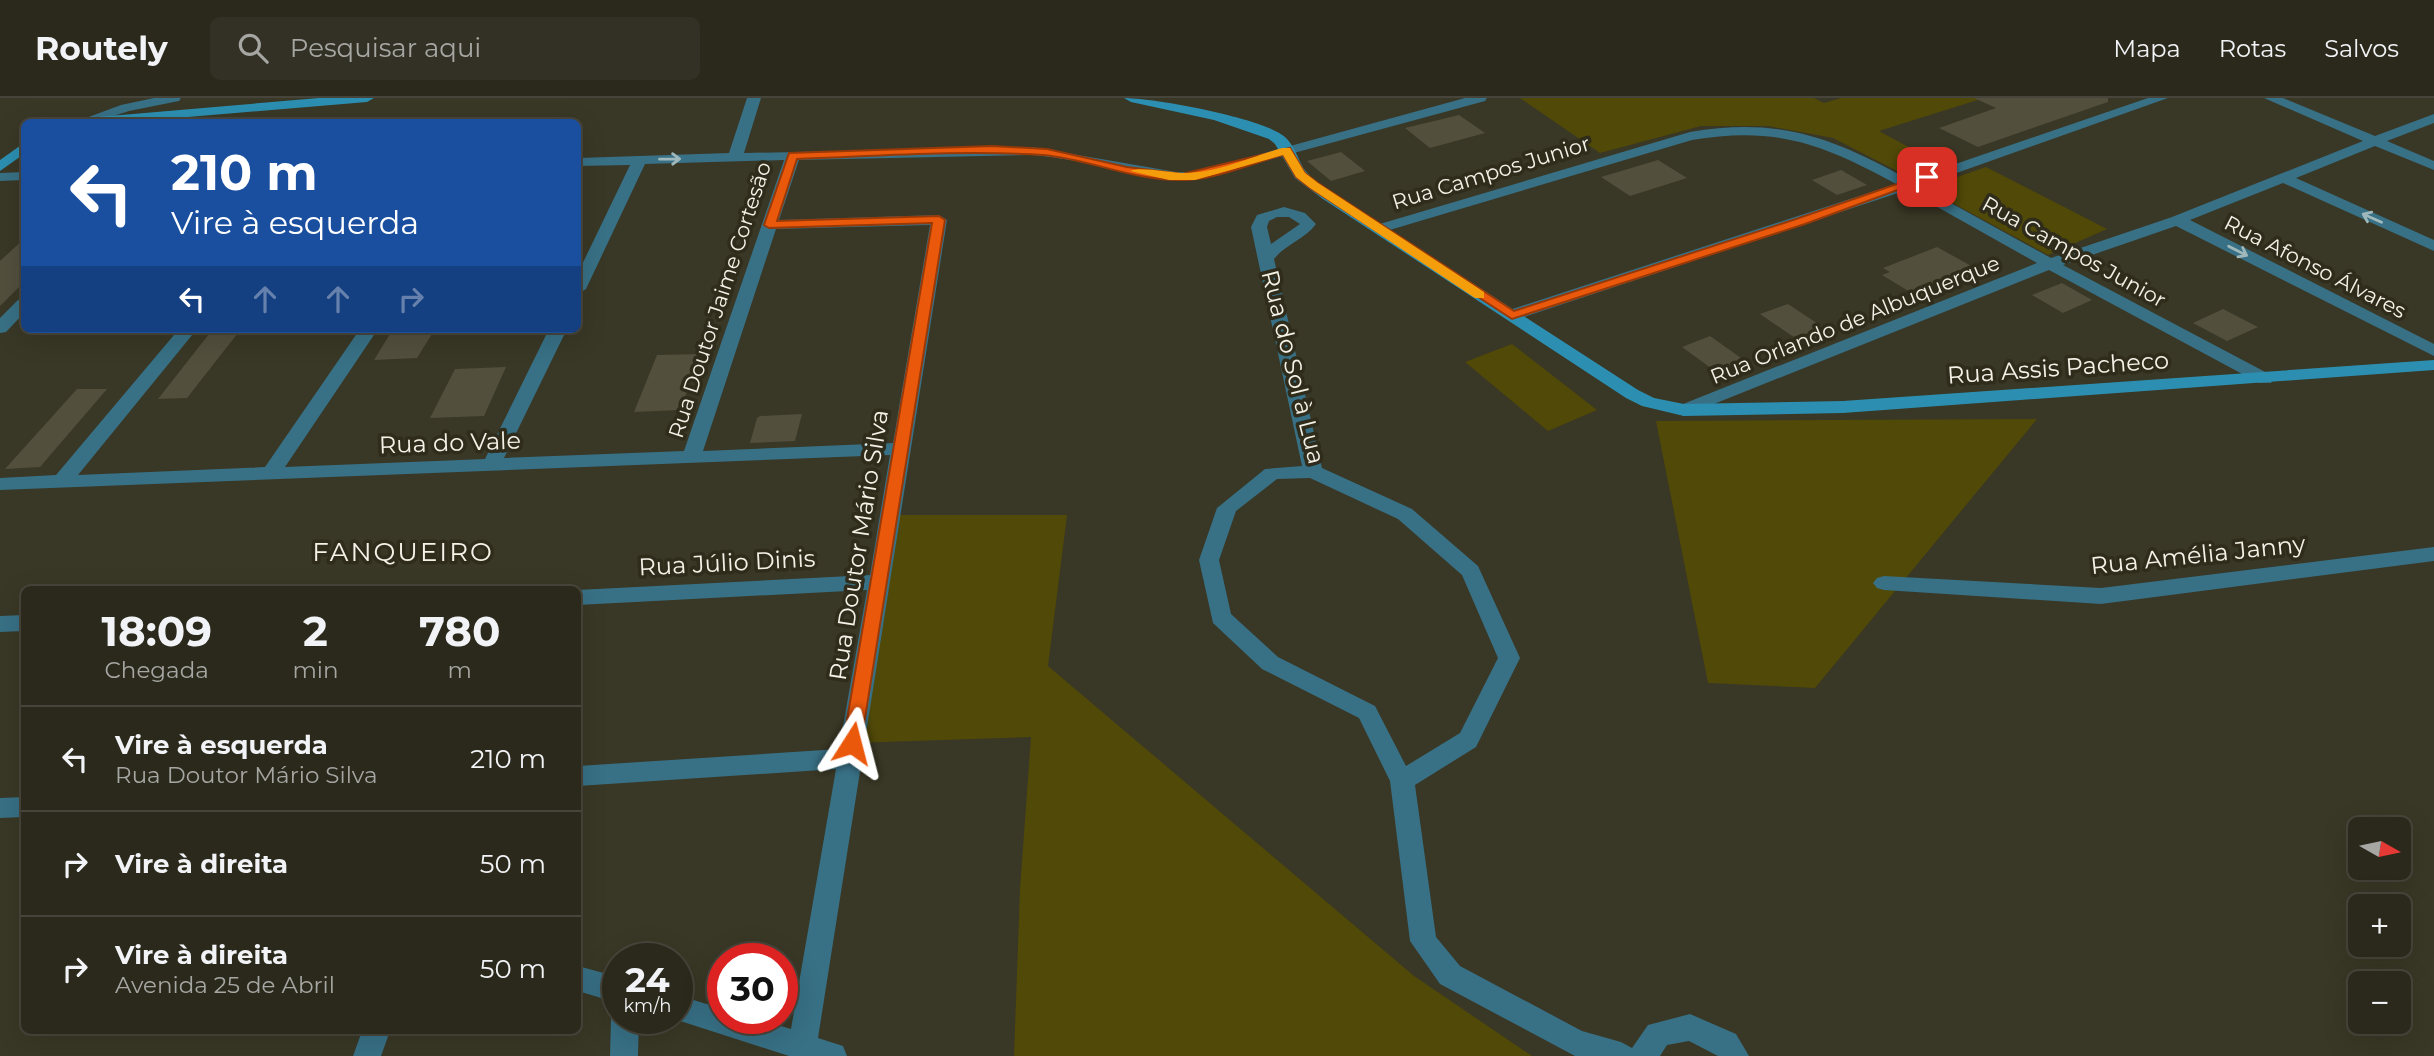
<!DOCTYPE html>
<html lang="pt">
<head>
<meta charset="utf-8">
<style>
  body { margin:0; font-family:Montserrat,sans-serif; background:#333125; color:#f1f3f6; height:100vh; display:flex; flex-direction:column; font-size:26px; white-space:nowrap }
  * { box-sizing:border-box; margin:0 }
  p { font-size:23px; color:#a6a6a3 }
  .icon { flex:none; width:38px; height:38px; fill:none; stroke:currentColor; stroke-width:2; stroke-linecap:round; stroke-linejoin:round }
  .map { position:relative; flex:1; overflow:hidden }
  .panel { position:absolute; left:21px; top:488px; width:560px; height:448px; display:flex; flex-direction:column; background:#2b291c; border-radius:10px; box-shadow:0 7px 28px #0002,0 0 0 2px #47453b }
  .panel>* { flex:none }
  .guide { position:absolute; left:21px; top:21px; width:560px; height:214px; border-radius:10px; box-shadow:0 7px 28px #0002,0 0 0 2px #47453b; background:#1a4fa0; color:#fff; overflow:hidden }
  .needle { width:46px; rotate:99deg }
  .controls { position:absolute; left:2348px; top:719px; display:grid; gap:14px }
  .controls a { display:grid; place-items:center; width:63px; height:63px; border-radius:10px; background:#2b291c; box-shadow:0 7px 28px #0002,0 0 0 2px #47453b; font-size:35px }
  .speed { position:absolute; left:602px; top:845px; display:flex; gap:14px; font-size:35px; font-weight:700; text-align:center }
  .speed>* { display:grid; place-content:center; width:91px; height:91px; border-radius:50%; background:#2b291c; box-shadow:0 7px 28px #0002,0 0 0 2px #47453b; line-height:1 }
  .speed small { font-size:18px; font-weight:400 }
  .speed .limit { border:10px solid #d22; background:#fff; color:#111 }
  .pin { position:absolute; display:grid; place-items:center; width:60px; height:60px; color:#fff; margin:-30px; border-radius:14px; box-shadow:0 4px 10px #0006 }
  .me { position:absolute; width:77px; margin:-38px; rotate:9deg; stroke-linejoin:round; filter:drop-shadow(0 0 5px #0008) }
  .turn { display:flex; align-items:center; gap:24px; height:147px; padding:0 35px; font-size:32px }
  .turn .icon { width:91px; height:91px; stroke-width:2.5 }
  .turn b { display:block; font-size:49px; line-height:60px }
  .lanes { display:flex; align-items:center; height:66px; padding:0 35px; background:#0003; justify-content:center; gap:35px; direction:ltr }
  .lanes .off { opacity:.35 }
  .eta { display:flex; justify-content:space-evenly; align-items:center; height:119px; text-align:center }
  .eta b { font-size:42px; font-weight:700; line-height:49px }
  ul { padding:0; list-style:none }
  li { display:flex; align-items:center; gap:21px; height:105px; padding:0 35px; border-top:2px solid #47453b }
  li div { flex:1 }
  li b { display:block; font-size:26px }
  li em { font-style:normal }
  header { display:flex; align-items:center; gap:42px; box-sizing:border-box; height:98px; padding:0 35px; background:#2b291c; border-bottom:2px solid #47453b }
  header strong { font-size:33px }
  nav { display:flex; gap:38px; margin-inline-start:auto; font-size:24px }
  .search { width:490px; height:63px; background:#333125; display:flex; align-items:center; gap:18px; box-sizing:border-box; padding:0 24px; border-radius:10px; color:#a6a6a3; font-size:26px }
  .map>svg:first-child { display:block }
  .green { fill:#514908 }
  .building { fill:#524f3d }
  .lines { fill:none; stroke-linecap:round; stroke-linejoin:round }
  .street { fill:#387085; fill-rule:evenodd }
  .secondary { fill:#2c8fb1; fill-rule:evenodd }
  .oneway { stroke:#9fb8bb }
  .route { fill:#ea580c; stroke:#983908; stroke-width:2 }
  .slow { fill:#f59e0b }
  .labels { text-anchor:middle; stroke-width:7; stroke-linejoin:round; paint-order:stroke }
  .far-street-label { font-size:21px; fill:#f4f2e7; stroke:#2f2c1b }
  .street-label { font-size:24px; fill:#f4f2e7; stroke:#2f2c1b }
  .neighbourhood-label { font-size:26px; letter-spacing:2px; fill:#f4f2e7; stroke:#2f2c1b }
</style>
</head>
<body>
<header>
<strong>Routely</strong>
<div class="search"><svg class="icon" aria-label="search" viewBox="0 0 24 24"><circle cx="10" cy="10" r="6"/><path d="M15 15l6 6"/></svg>Pesquisar aqui</div>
<nav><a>Mapa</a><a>Rotas</a><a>Salvos</a></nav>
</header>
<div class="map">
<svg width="2434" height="958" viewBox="0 0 2434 958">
  <rect width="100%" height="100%" fill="#393725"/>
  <g class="green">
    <polygon points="1520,0 1814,0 1824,5 1841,0 1984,0 1879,33 1938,65 1905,77 1833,40 1768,28 1701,28 1600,55"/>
    <polygon points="1986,69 2107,131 2048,157 1925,90"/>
    <polygon points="1512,246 1597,312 1548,333 1465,264"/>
    <polygon points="2037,321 1815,590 1708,585 1656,323"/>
    <polygon points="890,417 1067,417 1048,568 1414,878 1532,958 1014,958 1020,791 1031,639 852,645"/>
  </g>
  <g class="building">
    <polygon points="1974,0 2108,0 2108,4 1978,49 1939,30 1996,10"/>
    <polygon points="1459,17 1485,35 1430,50 1405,30"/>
    <polygon points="1341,54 1365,73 1331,83 1307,63"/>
    <polygon points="1658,62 1687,80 1630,98 1601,79"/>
    <polygon points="1841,72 1867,87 1837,97 1812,82"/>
    <polygon points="24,141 24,184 0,208 0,163"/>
    <polygon points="1937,149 1984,175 1920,200 1882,177 1890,174 1883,170"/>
    <polygon points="2062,185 2092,202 2063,215 2032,197"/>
    <polygon points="1788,206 1832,235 1804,246 1760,216"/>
    <polygon points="2223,211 2258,229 2227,243 2193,225"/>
    <polygon points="213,231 241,231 187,300 158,301"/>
    <polygon points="393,231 435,231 417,260 374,262"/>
    <polygon points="1710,238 1748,265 1719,276 1682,249"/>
    <polygon points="701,256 680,312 634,314 657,257"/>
    <polygon points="506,269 484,318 430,320 455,271"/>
    <polygon points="77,291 107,291 40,369 5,371"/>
    <polygon points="802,316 795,343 750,345 757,320 760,318"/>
  </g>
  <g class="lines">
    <g class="street">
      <polygon points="154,0 181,0 179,3 129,13 95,24 75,24 121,7"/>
      <path d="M747,0H761L744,55L1032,49L1176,74H1195L1465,0H1487L1485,3L1195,82C1139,83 1088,61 1032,57L799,62L779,122L939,117L947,122L818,940L843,948L847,958H789L671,920H677V897L723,911V920H754L791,931L836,671L578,688V668L839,651L867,492L578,507L577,492L870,477L890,357L0,392V380L56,377L179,231H197L78,377L265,369L360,231H378L285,369L485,361L549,231H567L504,360L684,353L784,62L645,66L586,191L578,196V175L630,67L578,68V60L729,55ZM930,127L893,345L703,353L776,131Z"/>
      <path d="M2148,0H2168L1920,88L2051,160L2172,119L2363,43L2264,0H2283L2375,38L2434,16V25L2387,43L2434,63V72L2375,48L2296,80L2434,142V153L2283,85L2190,122L2434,246V258L2176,128L2063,167L2271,277L2274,281L2271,285H2259L2049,172L1684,318L1678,316L1675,312L1678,308L2037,165L1907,92L1518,221H1506L1504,217L1506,213L1896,86C1823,46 1776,28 1692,42L1383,134L1378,136L1370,131L1373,128L1690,34C1779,19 1832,39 1909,82Z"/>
      <polygon points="24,74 24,82 0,83 0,75"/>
      <path d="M1284,109L1305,115L1316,126C1304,142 1286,146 1274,161L1322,370L1412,411L1478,468L1520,560L1476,649L1415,687L1436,839L1460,868L1582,933L1621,944L1632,950L1648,927L1690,916L1736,936L1749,958H1718L1689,943L1667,947L1660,958H1575L1440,886L1410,843L1390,683L1359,620L1262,571L1213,525L1199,462L1217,410L1265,371L1302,368L1251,129L1257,117ZM1277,119H1289L1300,126L1271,146L1267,129L1269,123ZM1310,380L1398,421L1462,477L1498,560L1460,635L1406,668L1375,608L1278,559L1231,516L1219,462L1236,413L1277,381Z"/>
      <polygon points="24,201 24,215 6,234 0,235 0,220 18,202"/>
      <polygon points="2434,449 2434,463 2101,506 1884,492 1877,490 1873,485 1877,480 1884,478 2101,490"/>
      <polygon points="24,517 24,533 0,534 0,518"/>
      <polygon points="24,699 24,719 0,720 0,700"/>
      <polygon points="578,868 618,879 618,905 578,893"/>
      <polygon points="618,910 618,920 639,920 638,958 610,958 611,920"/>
      <polygon points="362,933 390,933 381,958 353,958"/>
    </g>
    <g class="secondary">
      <polygon points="319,0 374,0 367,4 129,24 79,24 86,20"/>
      <path d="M1124,0C1154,0 1264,20 1285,39C1294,47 1298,61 1304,71C1311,81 1324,88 1333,95L1638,292L1654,300L1684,306L1843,303L2434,262V272L1843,315L1684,318L1642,308L1626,300L1323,101L1295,80L1275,46L1269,41L1214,22L1131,4Z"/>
      <polygon points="24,45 24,56 0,73 0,62"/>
    </g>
  </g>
  <defs><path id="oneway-shaft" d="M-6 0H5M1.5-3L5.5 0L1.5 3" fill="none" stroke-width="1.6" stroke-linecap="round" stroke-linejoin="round" transform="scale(1.75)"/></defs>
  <g class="oneway">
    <use href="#oneway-shaft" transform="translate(670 61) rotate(-1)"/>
    <use href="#oneway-shaft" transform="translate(2372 120) rotate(-156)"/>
    <use href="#oneway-shaft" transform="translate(2238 153) rotate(27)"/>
  </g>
  <path class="route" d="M992,48L1047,51L1127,69L1182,76L1290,50L1305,75L1318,85L1514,213L1796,121L1923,77L1933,79L1805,126L1512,221L1310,90L1296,79L1283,57C1252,65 1217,81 1185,82C1136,84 1090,61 1043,57C961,52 879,58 797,61L777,123L939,118L945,122L861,645L859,650H846L843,645L932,125L769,130L764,127L789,55Z"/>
  <path class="slow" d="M1282,50H1290L1305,75L1318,85L1484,194V200H1475L1310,90L1296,79L1283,57L1195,82H1169L1130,73C1139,68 1171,75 1185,75C1216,75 1251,59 1282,50Z"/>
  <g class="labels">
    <g class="far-street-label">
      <text transform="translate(1491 75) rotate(-17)" y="7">Rua Campos Junior</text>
      <text transform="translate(2074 154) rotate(29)" y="7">Rua Campos Junior</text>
      <text transform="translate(2315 169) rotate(27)" y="7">Rua Afonso Álvares</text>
      <text transform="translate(720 202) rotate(-72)" y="7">Rua Doutor Jaime Cortesão</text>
      <text transform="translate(1855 222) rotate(-22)" y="7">Rua Orlando de Albuquerque</text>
    </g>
    <g class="street-label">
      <text transform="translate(1293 269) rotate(76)" y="8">Rua do Sol à Lua</text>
      <text transform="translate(2058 270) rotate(-4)" y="8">Rua Assis Pacheco</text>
      <text transform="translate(450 345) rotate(-2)" y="8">Rua do Vale</text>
      <text transform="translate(859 447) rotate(-81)" y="8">Rua Doutor Mário Silva</text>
      <text transform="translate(2198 457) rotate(-6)" y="8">Rua Amélia Janny</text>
      <text transform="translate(727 465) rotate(-3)" y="8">Rua Júlio Dinis</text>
    </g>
    <g class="neighbourhood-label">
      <text x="403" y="463">FANQUEIRO</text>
    </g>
  </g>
</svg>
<div class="controls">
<a><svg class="needle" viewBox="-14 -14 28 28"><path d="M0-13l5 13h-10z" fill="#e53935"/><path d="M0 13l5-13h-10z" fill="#a6a6a3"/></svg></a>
<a>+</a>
<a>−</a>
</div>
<div class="speed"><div>24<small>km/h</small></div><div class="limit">30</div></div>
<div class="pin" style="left:1927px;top:79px;background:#d93025"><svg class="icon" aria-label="arrive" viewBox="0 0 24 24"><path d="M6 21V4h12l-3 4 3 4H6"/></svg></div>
<svg class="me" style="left:852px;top:645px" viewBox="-20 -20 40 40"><path d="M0-17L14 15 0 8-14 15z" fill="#ea580c" stroke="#fff" stroke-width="4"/></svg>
<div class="guide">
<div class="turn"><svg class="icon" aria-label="left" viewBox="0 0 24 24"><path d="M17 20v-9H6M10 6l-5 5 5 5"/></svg><div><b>210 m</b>Vire à esquerda</div></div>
<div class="lanes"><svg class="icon" aria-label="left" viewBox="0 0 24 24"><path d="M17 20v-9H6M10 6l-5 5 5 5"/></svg><svg class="icon off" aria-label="ahead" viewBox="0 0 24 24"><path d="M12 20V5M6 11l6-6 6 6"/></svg><svg class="icon off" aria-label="ahead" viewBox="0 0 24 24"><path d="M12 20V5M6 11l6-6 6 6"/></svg><svg class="icon off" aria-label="right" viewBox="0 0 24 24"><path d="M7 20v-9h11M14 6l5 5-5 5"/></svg></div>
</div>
<section class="panel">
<div class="eta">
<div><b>18:09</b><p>Chegada</p></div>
<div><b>2</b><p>min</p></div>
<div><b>780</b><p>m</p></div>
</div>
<ul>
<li><svg class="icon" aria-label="left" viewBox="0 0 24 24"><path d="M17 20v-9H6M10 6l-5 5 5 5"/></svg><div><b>Vire à esquerda</b><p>Rua Doutor Mário Silva</p></div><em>210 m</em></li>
<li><svg class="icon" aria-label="right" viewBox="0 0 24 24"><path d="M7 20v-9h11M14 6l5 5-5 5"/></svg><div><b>Vire à direita</b></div><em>50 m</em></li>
<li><svg class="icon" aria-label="right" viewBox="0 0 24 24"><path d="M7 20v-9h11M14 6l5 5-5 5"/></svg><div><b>Vire à direita</b><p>Avenida 25 de Abril</p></div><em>50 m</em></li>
</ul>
</section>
</div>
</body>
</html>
